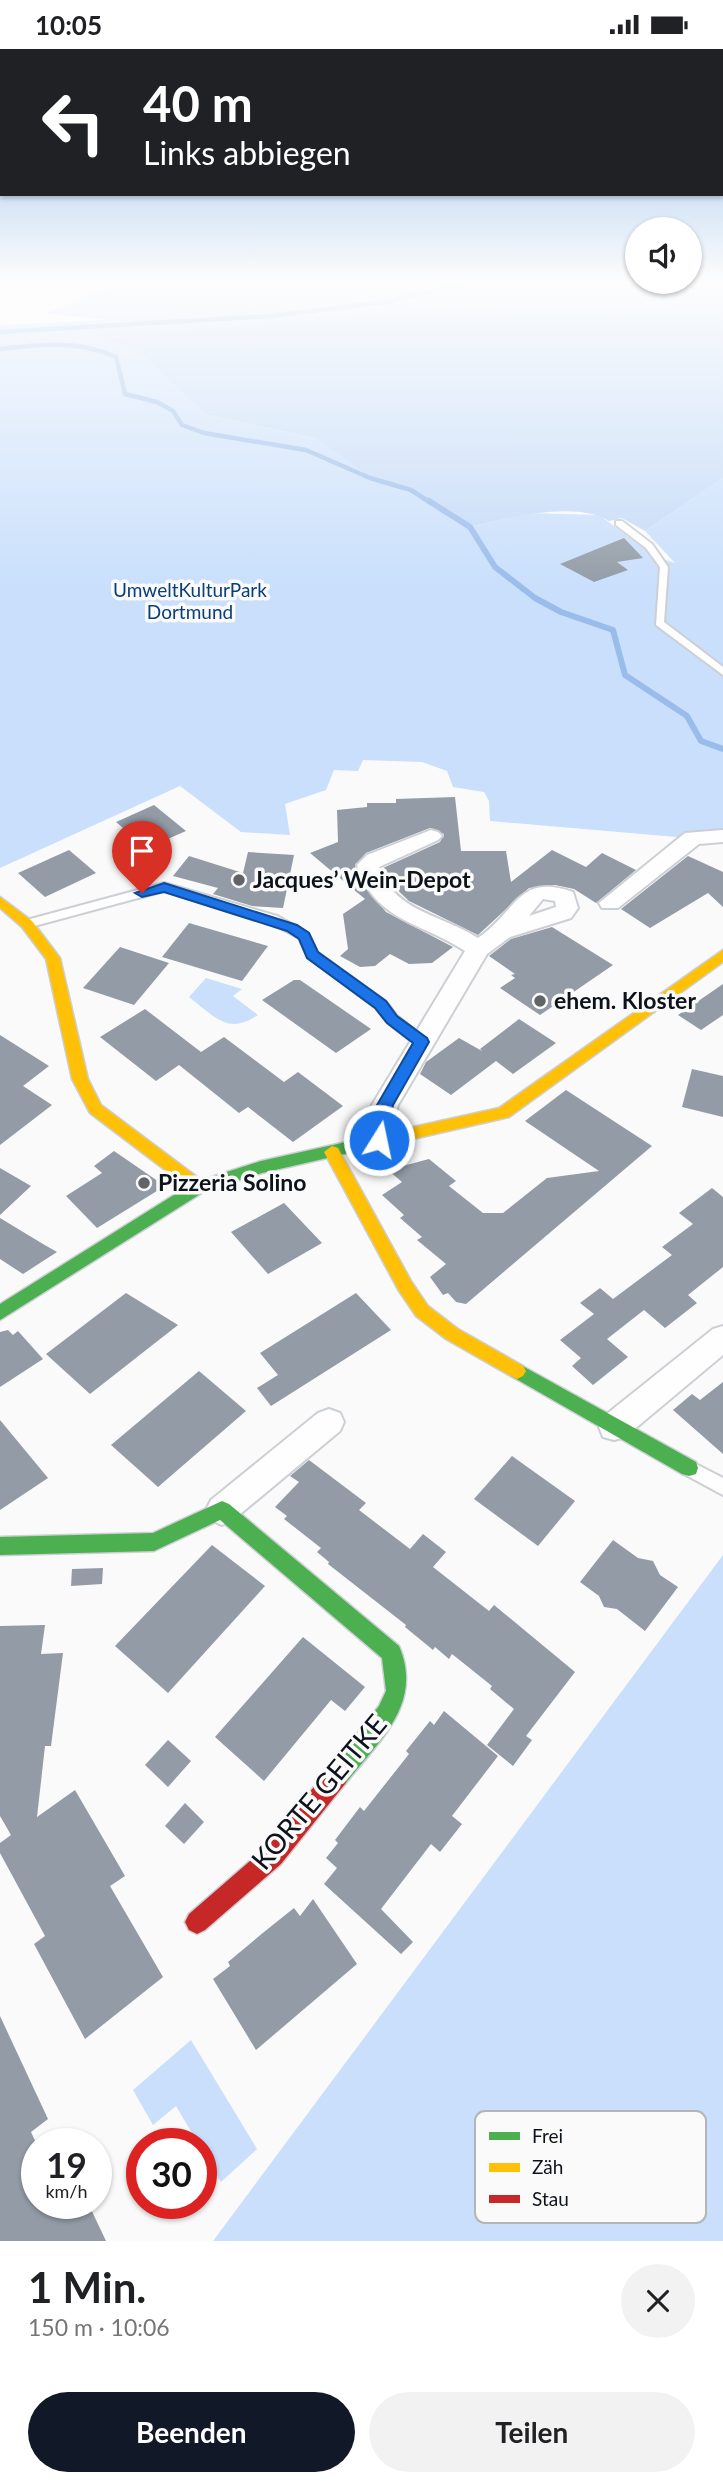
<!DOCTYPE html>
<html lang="de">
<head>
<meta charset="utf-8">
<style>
  body { margin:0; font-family:Lato,sans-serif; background:#f2f2f2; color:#202124; height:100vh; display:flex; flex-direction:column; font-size:26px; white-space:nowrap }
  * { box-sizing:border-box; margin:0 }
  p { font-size:23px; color:#757577 }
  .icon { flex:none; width:38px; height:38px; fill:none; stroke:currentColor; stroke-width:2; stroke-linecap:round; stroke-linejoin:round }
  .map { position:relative; height:2192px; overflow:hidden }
  .sheet { display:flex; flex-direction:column; background:#fff; flex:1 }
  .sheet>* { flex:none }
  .hud { position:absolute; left:0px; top:0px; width:724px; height:147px; box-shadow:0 2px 5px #0004; background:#202124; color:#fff; overflow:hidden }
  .tools { position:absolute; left:625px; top:168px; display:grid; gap:14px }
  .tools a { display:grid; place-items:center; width:77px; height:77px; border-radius:50%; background:#fff; box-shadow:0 2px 5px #0004; font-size:35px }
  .speed { position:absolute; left:21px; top:2079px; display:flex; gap:14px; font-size:35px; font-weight:700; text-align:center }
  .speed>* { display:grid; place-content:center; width:91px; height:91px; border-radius:50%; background:#fff; box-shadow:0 2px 5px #0004; line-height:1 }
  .speed small { font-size:18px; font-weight:400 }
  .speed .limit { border:10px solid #d22; background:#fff; color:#111 }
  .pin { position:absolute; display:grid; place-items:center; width:60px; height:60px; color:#fff; margin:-72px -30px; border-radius:50% 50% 50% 0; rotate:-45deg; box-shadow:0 0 7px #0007 }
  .pin .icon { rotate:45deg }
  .me { position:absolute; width:77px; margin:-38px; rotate:10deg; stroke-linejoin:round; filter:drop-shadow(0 0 5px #0008) }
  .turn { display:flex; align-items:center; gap:24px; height:147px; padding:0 28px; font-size:32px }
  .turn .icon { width:91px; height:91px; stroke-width:2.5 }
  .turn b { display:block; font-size:49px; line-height:60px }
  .round { display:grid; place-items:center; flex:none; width:74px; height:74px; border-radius:37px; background:#f2f2f2 }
  .head { display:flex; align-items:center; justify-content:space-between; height:119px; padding:0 28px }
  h1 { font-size:42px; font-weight:700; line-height:52px }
  .button { display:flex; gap:14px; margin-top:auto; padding:14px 28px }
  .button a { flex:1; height:80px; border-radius:42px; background:#111827; color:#fff; font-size:28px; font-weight:700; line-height:80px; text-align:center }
  .button a+a { background:#f2f2f2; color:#202124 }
  .status { display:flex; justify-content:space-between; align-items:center; height:49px; padding:0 35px; background:#fff; direction:ltr }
  .status svg { height:19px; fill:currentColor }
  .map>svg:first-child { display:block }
  .green { fill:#c9dffc }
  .forest { fill:#c3daf8 }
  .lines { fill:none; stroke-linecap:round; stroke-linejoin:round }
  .stream-far1 { stroke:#99bceb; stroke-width:4.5 }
  .stream { stroke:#99bceb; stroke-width:6 }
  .building { fill:#929ba6 }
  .lane-casing { stroke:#cccfd4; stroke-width:4 }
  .street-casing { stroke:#cccfd4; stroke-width:4 }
  .fast-casing { stroke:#cccfd4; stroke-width:3 }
  .slow-casing { stroke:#cccfd4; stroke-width:3 }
  .jam-casing { stroke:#cccfd4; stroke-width:3 }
  .lane { fill:#fefefe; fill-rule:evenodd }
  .street { fill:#fefefe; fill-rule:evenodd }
  .fast { fill:#4caf50; fill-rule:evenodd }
  .slow { fill:#ffc107; fill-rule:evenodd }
  .jam { fill:#c62828; fill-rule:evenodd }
  .route { fill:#1a73e8; stroke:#114b97; stroke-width:2 }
  .poi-dot { fill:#606469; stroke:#fafafa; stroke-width:2.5 }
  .labels { text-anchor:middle; stroke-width:7; stroke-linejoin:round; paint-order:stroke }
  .far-park-label { font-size:19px; fill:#0a3e79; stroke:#fafafa }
  .poi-label { font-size:23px; font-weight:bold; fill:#0d131b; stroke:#fafafa; text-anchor:start }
  .near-street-label { font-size:28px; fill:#0d131b; stroke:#fafafa }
  .key { fill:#fafafa; stroke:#b3b5b7; stroke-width:2 }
  .key-label { font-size:19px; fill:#0d131b }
</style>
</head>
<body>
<div class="status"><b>10:05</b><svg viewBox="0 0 49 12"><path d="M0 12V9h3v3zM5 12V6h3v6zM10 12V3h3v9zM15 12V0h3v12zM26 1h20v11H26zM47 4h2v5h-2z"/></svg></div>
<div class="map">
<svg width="723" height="2192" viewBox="0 0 723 2192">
  <rect width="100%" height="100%" fill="#fafafa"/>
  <g class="green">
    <polygon points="118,235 723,235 723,263 459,258 102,289 139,302 205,365 317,390 370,429 411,441 470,478 527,464 599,466 656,508 675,514 645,482 723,429 723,786 677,788 490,772 489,752 484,743 453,738 447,722 422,713 363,711 358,722 334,721 326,741 285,755 290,786 241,783 180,737 0,819 0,276 104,271 47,264"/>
    <path d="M206,929L242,940L233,947L258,966C228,987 214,967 189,948Z"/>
    <polygon points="723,1506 723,2192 213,2192"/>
    <polygon points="191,1991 257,2100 221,2133 176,2057 153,2076 133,2041"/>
  </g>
  <path class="forest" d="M459,258L723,263V429L645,482L622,469L609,472C577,451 506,469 470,478L411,441L370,429L317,390L205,365L139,302L100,289Z"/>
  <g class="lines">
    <g class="stream-far1">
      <polyline points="0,283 270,267 386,253 461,235"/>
      <path d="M0,300C40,295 79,291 116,308L125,345L157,353L173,362L182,376L204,384L306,401L370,429L411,441L431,454"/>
    </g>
    <polyline class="stream" points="429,452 470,478 495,518 535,549 561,563 613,581 625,626 687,667 701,692 723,700"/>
  </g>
  <g class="building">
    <polygon points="624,489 643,509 617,513 628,521 594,533 560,515"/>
    <polygon points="455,748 461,802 506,802 511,833 552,801 586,818 602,804 636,821 596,854 574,840 555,836 529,839 478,886 409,852 388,832 383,819 440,793 444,785 430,779 366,804 355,817 363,836 386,863 453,898 432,914 409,915 390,905 375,917 360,918 340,907 348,900 343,865 365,850 310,804 338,793 337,761 367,758 367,754 396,754 396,750"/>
    <polygon points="154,756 186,782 147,799 116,773"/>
    <polygon points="69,801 96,824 45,848 18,824"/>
    <polygon points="248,803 294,806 283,859 252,857 213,845 218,839 173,827 189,807 243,824"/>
    <polygon points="688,807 723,823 723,858 708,844 650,879 621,860"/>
    <polygon points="189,874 268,897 242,932 162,908"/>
    <polygon points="552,878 613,916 540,966 500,939 515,929 511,926 515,925 489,907 511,890"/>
    <polygon points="120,898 169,914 134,956 83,939"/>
    <polygon points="294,931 300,931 371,980 336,1004 262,951"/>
    <polygon points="723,935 723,966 701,981 678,966"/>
    <polygon points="145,960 201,1003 224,988 284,1033 298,1023 343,1057 293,1093 248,1058 239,1064 179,1016 156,1032 100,988"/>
    <polygon points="519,970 556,994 513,1025 496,1012 451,1046 420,1025 426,1013 459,989 482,1002 480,1000"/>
    <polygon points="0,986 49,1017 23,1037 52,1056 0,1096"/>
    <polygon points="692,1020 723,1027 723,1068 682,1058"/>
    <polygon points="566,1041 652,1097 466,1255 456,1253 448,1244 443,1246 430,1228 446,1215 417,1191 422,1188 400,1169 404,1166 382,1146 402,1133 388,1121 429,1110 456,1132 449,1137 483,1164 503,1164 547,1129 599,1122 525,1072"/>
    <polygon points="114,1102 165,1137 97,1179 66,1147 102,1124 94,1117"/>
    <polygon points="0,1119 31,1137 0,1166"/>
    <polygon points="712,1139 723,1148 723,1218 688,1246 697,1254 665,1279 644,1261 607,1290 628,1308 593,1336 572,1317 581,1309 560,1291 594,1265 580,1254 600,1239 613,1250 672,1206 662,1198 693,1175 679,1164"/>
    <polygon points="284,1154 322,1194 268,1225 231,1183"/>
    <polygon points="0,1169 43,1195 57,1203 23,1225 0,1210"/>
    <polygon points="126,1244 178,1276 90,1345 46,1305"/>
    <polygon points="356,1244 391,1281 271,1357 257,1339 278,1326 260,1304"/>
    <polygon points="8,1281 13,1286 18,1282 43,1310 0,1338 0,1283"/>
    <polygon points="199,1322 246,1362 158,1438 111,1396"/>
    <polygon points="723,1333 723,1405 673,1361 692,1345 700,1351"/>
    <polygon points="0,1371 48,1429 0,1461"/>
    <polygon points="512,1407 575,1452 538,1497 474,1450"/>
    <polygon points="309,1411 366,1454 359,1461 410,1500 423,1485 446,1503 433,1518 489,1562 494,1556 575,1623 526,1687 532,1691 513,1717 487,1696 514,1660 490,1640 492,1637 452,1605 449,1610 435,1598 433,1601 405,1578 406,1576 328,1515 329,1513 317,1503 321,1499 284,1470 287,1467 275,1458 299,1433 290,1427"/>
    <polygon points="613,1491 638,1509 653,1512 660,1526 678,1538 645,1582 617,1560 604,1558 599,1547 580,1533"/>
    <polygon points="212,1496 265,1537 168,1644 115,1597"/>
    <polygon points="103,1519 102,1535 71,1537 72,1520"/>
    <polygon points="45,1576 41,1605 63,1604 51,1697 45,1697 37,1768 75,1741 125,1827 110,1837 163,1928 85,1990 34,1895 45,1887 0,1804 0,1794 11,1786 0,1767 0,1577"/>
    <polygon points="303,1588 365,1638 345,1662 331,1651 264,1732 215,1688"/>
    <polygon points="444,1662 498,1707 452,1767 462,1775 440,1803 431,1795 381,1860 413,1893 401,1905 324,1835 337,1819 326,1809 338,1794 335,1791 360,1758 364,1762 409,1705 406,1702 430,1672 434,1676"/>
    <polygon points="168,1691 191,1712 168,1738 145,1716"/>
    <polygon points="185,1754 204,1773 184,1795 165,1777"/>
    <polygon points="313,1850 357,1915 256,2001 213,1930 230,1917 228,1913 264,1883 294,1859 300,1867"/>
    <polygon points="0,1967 48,2070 31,2083 37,2096 37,2154 88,2154 106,2192 0,2192"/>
  </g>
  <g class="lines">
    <defs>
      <g id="lane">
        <polygon points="616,472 622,472 652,495 668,518 664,573 723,618 723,626 656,576 660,518 646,499 616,476"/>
        <polygon points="164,834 277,867 308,884 317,903 386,953 397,967 426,990 428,993 426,996 416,996 387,973 376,959 308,908 299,889 269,873 164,842 27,879 21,875 23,872"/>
        <polygon points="690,1412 723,1429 723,1446 684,1425 682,1420 684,1415"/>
      </g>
      <g id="street">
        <path d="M431,781L438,783L442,787L438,791L379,818C394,863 443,866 478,889C518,861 518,824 573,843L578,859L571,869L510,888L487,905L398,1056L388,1098L379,1101L370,1098L366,1091L372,1056L465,902C422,873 375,873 357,816L367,806ZM543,850L555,852L556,858L529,867Z"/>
        <polygon points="723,781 723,793 699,795 618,859 602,859 599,854 685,784"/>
        <polygon points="723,1277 723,1306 625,1388 614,1391 603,1388 599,1378 603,1368 713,1280"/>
        <polygon points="329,1360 340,1364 344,1373 340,1382 233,1471 222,1476 211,1471 206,1461 211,1451 318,1364"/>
      </g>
      <g id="fast">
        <polygon points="391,1083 399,1089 397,1093 262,1124 205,1142 0,1271 0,1255 193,1134 261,1112"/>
        <polygon points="517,1314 696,1413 698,1419 696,1425 689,1427 682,1425 511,1327 508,1322 511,1317"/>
        <path d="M222,1452L229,1455L399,1597C424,1655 378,1693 345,1735L337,1738L329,1735L326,1727L329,1719L379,1657L386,1642L382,1609L220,1471L154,1502L0,1506V1488L153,1484Z"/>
      </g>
      <g id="slow">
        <polygon points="0,848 32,872 60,909 88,1030 101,1056 205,1134 207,1138 205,1142 193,1142 90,1064 72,1030 46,910 22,878 0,859"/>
        <polygon points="723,901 723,913 509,1068 391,1095 383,1089 391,1083 499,1059"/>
        <polygon points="332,1097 338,1099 411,1232 428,1257 458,1280 523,1317 526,1322 523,1327 517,1330 511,1327 446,1290 416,1267 399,1242 324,1103"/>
      </g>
      <polygon id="jam" points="337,1716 345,1719 348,1727 345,1735 281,1815 205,1881 197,1885 189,1881 185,1873 189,1865 265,1799 329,1719"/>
    </defs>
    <use href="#lane" class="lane-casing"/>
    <use href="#street" class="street-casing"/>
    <use href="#fast" class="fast-casing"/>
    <use href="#slow" class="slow-casing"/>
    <use href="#jam" class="jam-casing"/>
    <use href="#lane" class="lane"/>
    <use href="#street" class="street"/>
    <use href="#fast" class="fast"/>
    <use href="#slow" class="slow"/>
    <use href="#jam" class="jam"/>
  </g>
  <linearGradient id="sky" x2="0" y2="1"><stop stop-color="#88b7e9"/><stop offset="0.43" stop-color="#fdfdfd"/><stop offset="1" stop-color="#fdfdfd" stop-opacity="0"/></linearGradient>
  <rect width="723" height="541" fill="url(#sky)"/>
  <polygon class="route" points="164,834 297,876 309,884 318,903 386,952 397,967 427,989 429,993 393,1056 384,1095 373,1095 371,1091 377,1056 413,994 387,974 375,959 307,909 299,890 287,882 164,843 142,848 135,844"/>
  <g class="poi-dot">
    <circle cx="239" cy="831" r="7"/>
    <circle cx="540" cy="952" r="7"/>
    <circle cx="144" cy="1134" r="7"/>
  </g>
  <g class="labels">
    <g class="far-park-label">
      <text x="190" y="548">UmweltKulturPark<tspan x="190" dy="22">Dortmund</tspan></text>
    </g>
    <g class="poi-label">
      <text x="253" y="839">Jacques’ Wein-Depot</text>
      <text x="554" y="960">ehem. Kloster</text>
      <text x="158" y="1142">Pizzeria Solino</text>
    </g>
    <g class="near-street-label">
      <text transform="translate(319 1743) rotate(-50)" y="10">KORTE GEITKE</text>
    </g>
  </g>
  <rect x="475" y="2062" width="231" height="112" rx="10" class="key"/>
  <rect x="489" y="2083" width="31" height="8" fill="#4caf50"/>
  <rect x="489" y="2114" width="31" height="9" fill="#ffc107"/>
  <rect x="489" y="2146" width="31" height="8" fill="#c62828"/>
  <g class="key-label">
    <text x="532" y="2094">Frei</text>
    <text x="532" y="2125">Zäh</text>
    <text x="532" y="2157">Stau</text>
  </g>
</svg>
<div class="tools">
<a><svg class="icon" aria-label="sound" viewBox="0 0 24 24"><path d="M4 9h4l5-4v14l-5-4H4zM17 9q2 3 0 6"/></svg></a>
</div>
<div class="speed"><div>19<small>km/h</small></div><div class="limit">30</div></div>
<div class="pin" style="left:142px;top:844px;background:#d93025"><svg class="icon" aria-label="arrive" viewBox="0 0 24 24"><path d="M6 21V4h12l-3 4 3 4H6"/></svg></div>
<svg class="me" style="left:379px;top:1091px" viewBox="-20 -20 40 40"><circle r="17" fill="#1a73e8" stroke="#fff" stroke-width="3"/><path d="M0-11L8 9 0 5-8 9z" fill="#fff"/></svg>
<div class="hud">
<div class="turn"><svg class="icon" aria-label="left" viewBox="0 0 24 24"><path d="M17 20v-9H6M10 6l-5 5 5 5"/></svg><div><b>40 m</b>Links abbiegen</div></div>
</div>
</div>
<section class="sheet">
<div class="head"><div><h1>1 Min.</h1><p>150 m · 10:06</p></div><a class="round"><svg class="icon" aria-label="close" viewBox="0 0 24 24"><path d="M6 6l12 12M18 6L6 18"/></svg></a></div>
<div class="button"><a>Beenden</a><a>Teilen</a></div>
</section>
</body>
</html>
